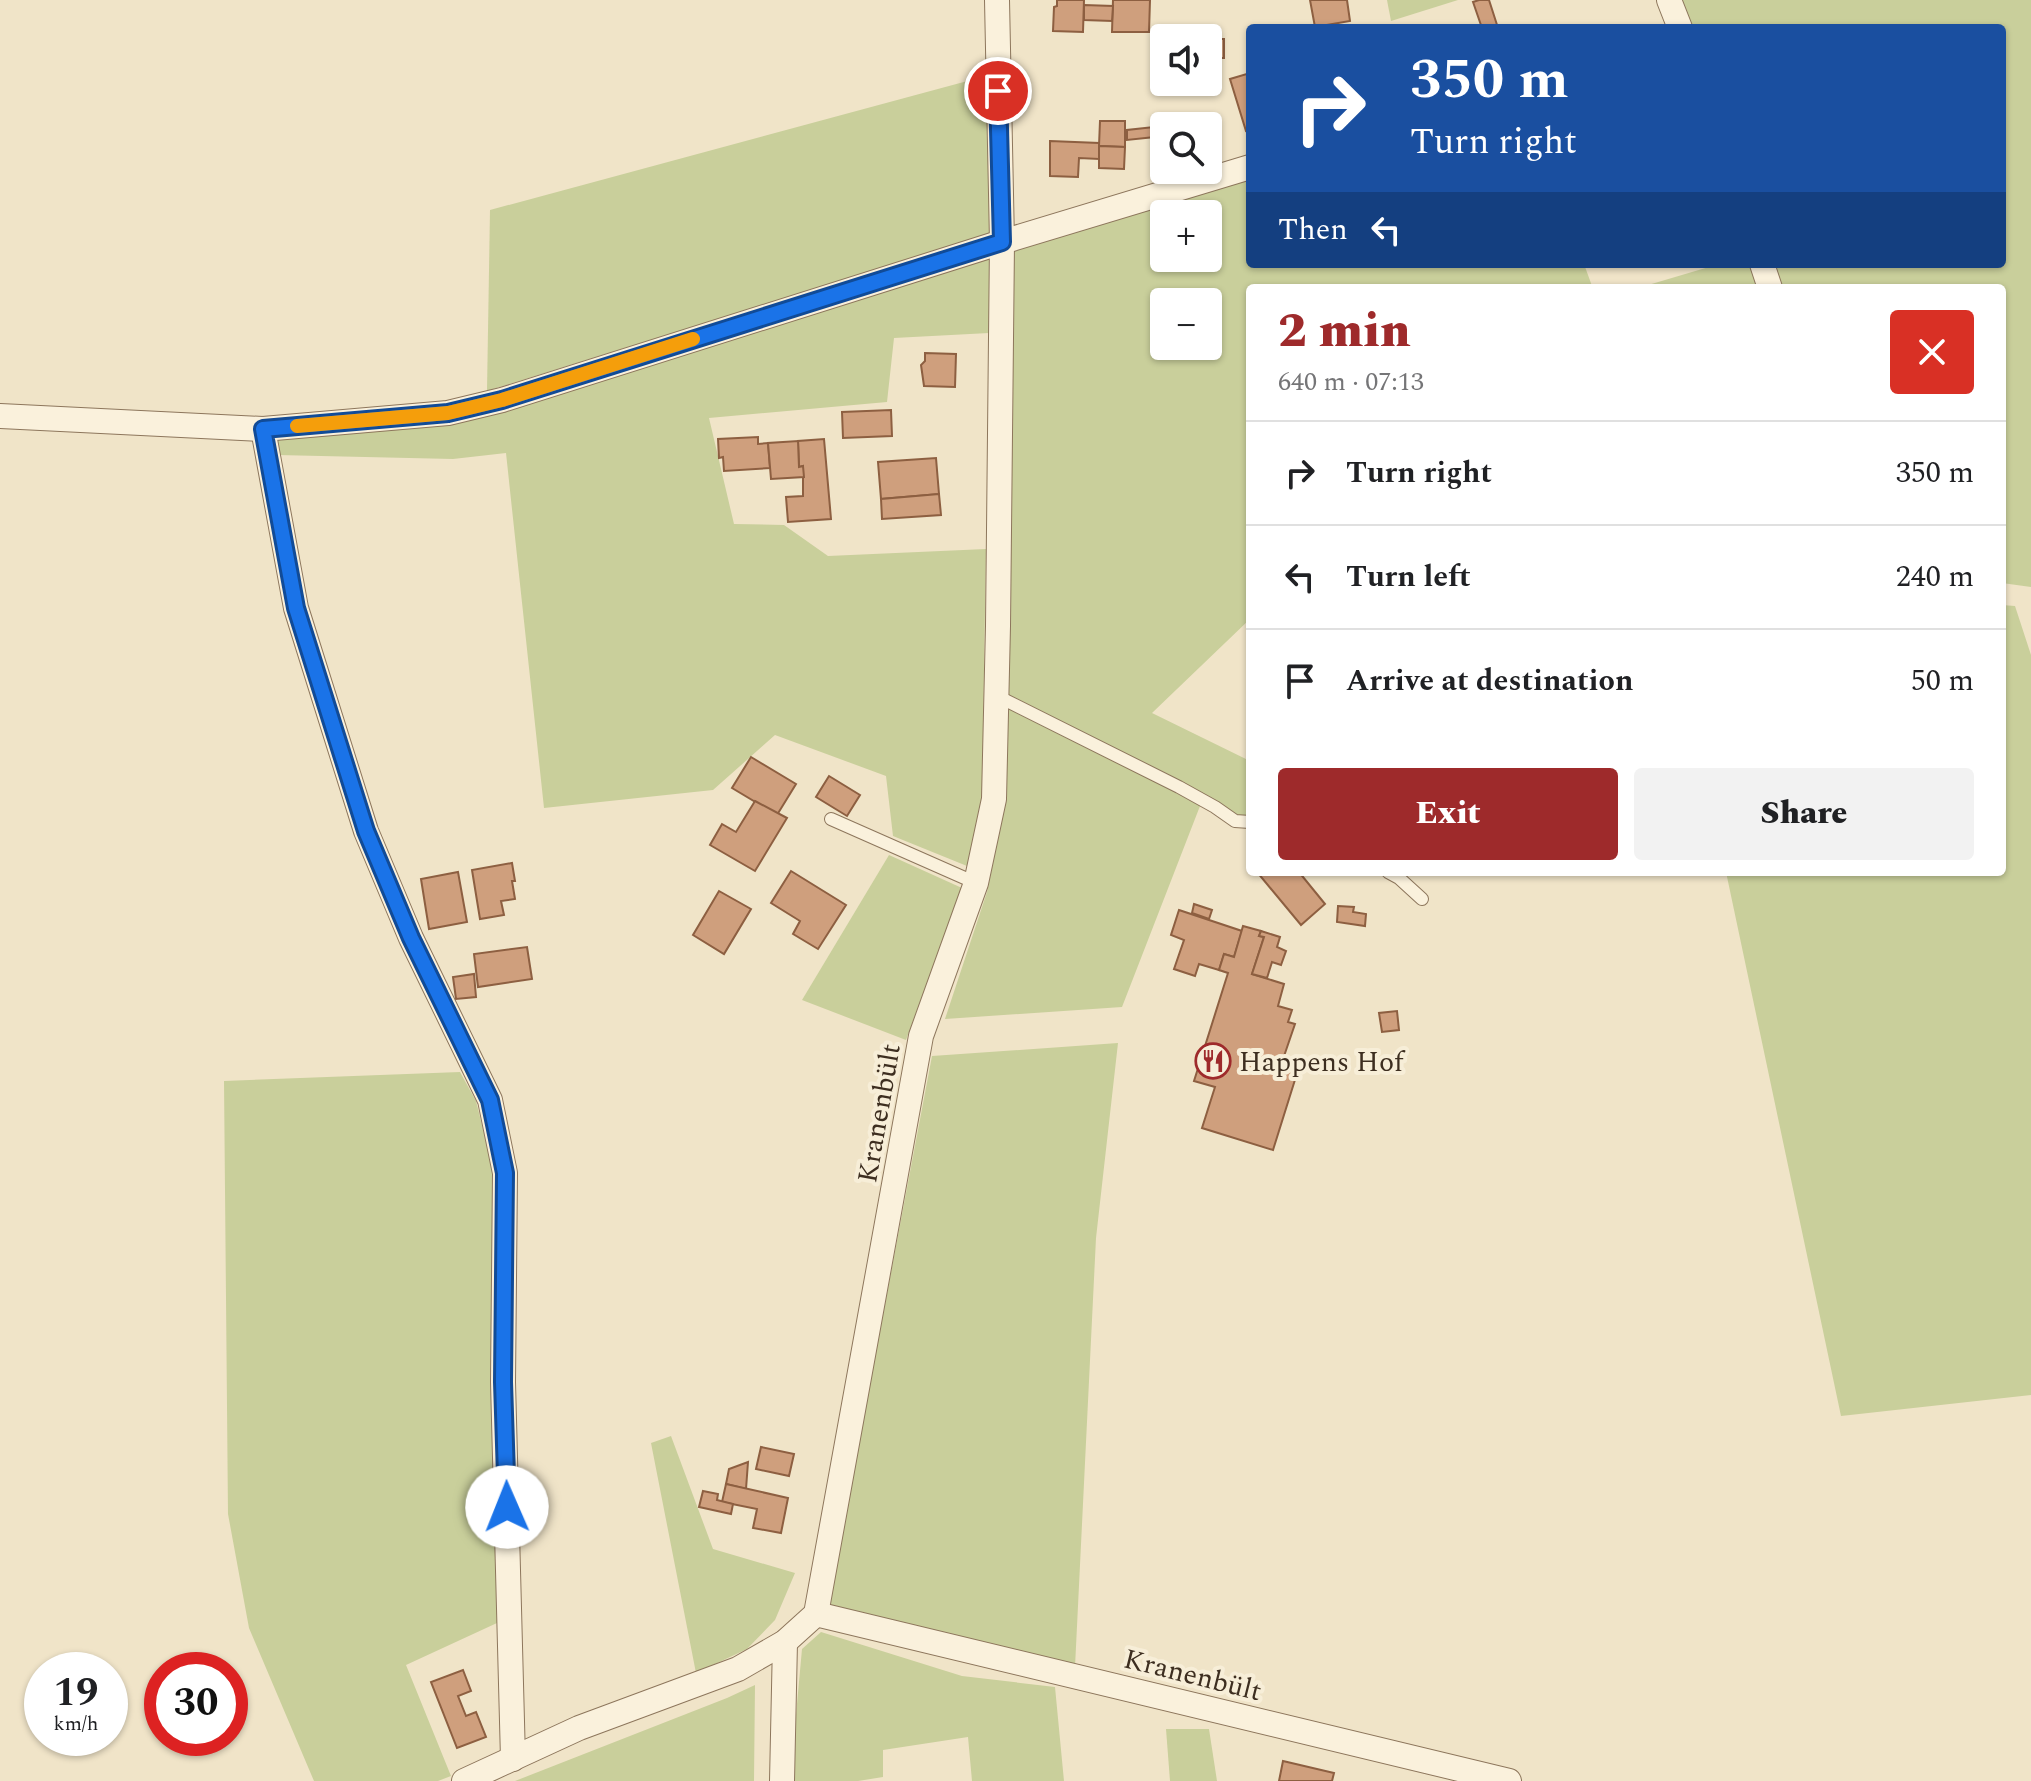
<!DOCTYPE html>
<html lang="en">
<head>
<meta charset="utf-8">
<style>
  body { margin:0; font-family:Spectral,serif; background:#f2f2f2; color:#202124; height:100vh; display:flex; flex-direction:column; font-size:30px; white-space:nowrap }
  * { box-sizing:border-box; margin:0 }
  p { font-size:26px; color:#757577 }
  .icon { flex:none; width:44px; height:44px; fill:none; stroke:currentColor; stroke-width:2; stroke-linecap:round; stroke-linejoin:round }
  .map { position:relative; flex:1; overflow:hidden }
  .side { position:absolute; left:1246px; top:284px; width:760px; height:592px; display:flex; flex-direction:column; background:#fff; border-radius:8px; box-shadow:0 2px 6px #0004 }
  .side>* { flex:none }
  .top-card { position:absolute; left:1246px; top:24px; width:760px; height:244px; border-radius:8px; box-shadow:0 2px 6px #0004; background:#1a4fa0; color:#fff; overflow:hidden }
  .fabs { position:absolute; left:1150px; top:24px; display:grid; gap:16px }
  .fabs a { display:grid; place-items:center; width:72px; height:72px; border-radius:8px; background:#fff; box-shadow:0 2px 6px #0004; font-size:40px }
  .speed { position:absolute; left:24px; top:1652px; display:flex; gap:16px; font-size:40px; font-weight:700; text-align:center }
  .speed>* { display:grid; place-content:center; width:104px; height:104px; border-radius:50%; background:#fff; box-shadow:0 2px 6px #0004; line-height:1 }
  .speed small { font-size:20px; font-weight:400 }
  .speed .limit { border:12px solid #d22; background:#fff; color:#111 }
  .pin { position:absolute; display:grid; place-items:center; width:68px; height:68px; color:#fff; margin:-34px; border:4px solid #fff; border-radius:50%; box-shadow:0 2px 8px #0007 }
  .me { position:absolute; width:88px; margin:-44px; rotate:359deg; stroke-linejoin:round; filter:drop-shadow(0 0 6px #0008) }
  .turn { display:flex; align-items:center; gap:28px; height:168px; padding:0 32px; font-size:36px }
  .turn .icon { width:104px; height:104px; stroke-width:2.5 }
  .turn b { display:block; font-size:56px; line-height:68px }
  .then { display:flex; align-items:center; height:76px; padding:0 32px; background:#0003; gap:16px; font-size:30px }
  .round { display:grid; place-items:center; flex:none; width:84px; height:84px; border-radius:8px; background:#f2f2f2 }
  .head { display:flex; align-items:center; justify-content:space-between; height:136px; padding:0 32px }
  h1 { font-size:48px; font-weight:800; line-height:60px; color:#9e2a2b }
  .action { display:flex; gap:16px; margin-top:auto; padding:16px 32px }
  .action a { flex:1; height:92px; border-radius:8px; background:#9e2a2b; color:#fff; font-size:32px; font-weight:800; line-height:92px; text-align:center }
  .action a+a { background:#f2f2f2; color:#202124 }
  ul { padding:0; list-style:none }
  li { display:flex; align-items:center; gap:24px; height:104px; padding:0 32px; border-top:2px solid #e0e0e0 }
  li div { flex:1 }
  li b { display:block; font-size:30px }
  li em { font-style:normal }
  .map>svg:first-child { display:block }
  .green { fill:#c9cf9b; fill-rule:evenodd }
  .building { fill:#cf9f7d; stroke:#8d5f41; stroke-width:2 }
  .lines { fill:none; stroke-linecap:round; stroke-linejoin:round }
  .lane-casing { stroke:#8d765c; stroke-width:14 }
  .street-casing { stroke:#8d765c; stroke-width:26 }
  .lane { stroke:#faf1dc; stroke-width:12 }
  .street { stroke:#faf1dc; stroke-width:24 }
  .route-casing { stroke:#114b97; stroke-width:20 }
  .route { stroke:#1a73e8; stroke-width:14 }
  .slow { stroke:#f59e0b; stroke-width:14 }
  .labels { text-anchor:middle; stroke-width:8; stroke-linejoin:round; paint-order:stroke }
  .poi-label { font-size:28px; fill:#3d2e20; stroke:#f7eed8; text-anchor:start }
  .street-label { font-size:28px; fill:#3d2e20; stroke:#f7eed8 }
</style>
</head>
<body>
<div class="map">
<svg width="2031" height="1781" viewBox="0 0 2031 1781">
  <rect width="100%" height="100%" fill="#f0e4c8"/>
  <g class="green">
    <polygon points="1387,0 1458,0 1391,21"/>
    <polygon points="1679,0 2031,0 2031,587 2002,583 2002,288 1781,288 1772,264 2002,264 2002,28 1689,28"/>
    <polygon points="986,76 990,234 487,391 490,210"/>
    <path d="M1250,178V264H1584L1592,286L1609,288H1250V619L1152,713L1250,761V823L1200,806L1122,1007L945,1019L987,892L1005,804L1013,250ZM1164,214H1208V258H1164ZM1164,302H1208V346H1164Z"/>
    <polygon points="993,256 989,333 894,338 887,402 709,418 734,524 784,525 828,556 986,549 982,796 967,866 893,836 886,776 775,735 713,790 544,808 506,453 453,459 277,455 274,438 442,421"/>
    <polygon points="1719,264 1750,264 1759,288 1638,288"/>
    <polygon points="2002,605 2015,606 2031,655 2031,1395 1841,1416 1726,872 2002,872"/>
    <polygon points="889,855 962,888 906,1040 802,1000"/>
    <polygon points="1118,1043 1096,1238 1075,1667 828,1605 932,1056"/>
    <polygon points="460,1072 476,1101 494,1173 497,1623 406,1665 451,1776 438,1781 314,1781 249,1628 228,1514 224,1081"/>
    <polygon points="671,1436 713,1549 795,1573 775,1620 747,1649 696,1673 651,1443"/>
    <polygon points="821,1632 962,1676 1055,1687 1064,1781 972,1781 968,1737 883,1750 883,1777 858,1781 790,1781 802,1649"/>
    <polygon points="755,1685 754,1781 515,1781 727,1698"/>
    <polygon points="1166,1729 1209,1729 1217,1781 1170,1781"/>
  </g>
  <g class="building">
    <polygon points="1057,0 1084,0 1083,32 1053,31 1054,7 1057,6"/>
    <polygon points="1113,0 1150,0 1149,32 1112,32"/>
    <polygon points="1310,0 1347,0 1350,21 1315,27"/>
    <polygon points="1479,0 1489,0 1498,28 1482,28 1473,2"/>
    <polygon points="1084,5 1113,6 1112,21 1084,20"/>
    <rect x="1208" y="39" width="16" height="19"/>
    <polygon points="1250,73 1250,130 1246,131 1230,79"/>
    <polygon points="1100,121 1125,121 1125,147 1099,146"/>
    <polygon points="1163,126 1164,136 1127,140 1127,130"/>
    <polygon points="1050,141 1099,143 1099,159 1079,158 1078,177 1050,176"/>
    <polygon points="1099,146 1125,147 1124,169 1099,168"/>
    <polygon points="925,353 956,354 955,387 924,386 921,365 925,361"/>
    <polygon points="891,410 892,436 843,438 842,412"/>
    <polygon points="758,437 758,444 768,443 770,468 724,471 723,457 719,458 718,439"/>
    <polygon points="824,439 831,519 788,522 786,497 803,496 803,466 799,467 798,441"/>
    <polygon points="798,441 799,467 803,466 804,477 771,479 768,443"/>
    <polygon points="936,458 939,494 881,499 878,462"/>
    <polygon points="939,494 941,515 882,519 881,499"/>
    <polygon points="751,757 796,784 777,815 732,788"/>
    <polygon points="829,776 860,795 847,816 816,797"/>
    <polygon points="755,801 787,818 755,871 710,845 722,824 736,832"/>
    <polygon points="512,863 515,881 512,881 515,899 501,901 504,915 480,919 472,870"/>
    <polygon points="791,871 846,905 818,949 793,934 800,921 771,903"/>
    <polygon points="458,872 467,922 429,929 421,879"/>
    <polygon points="1257,872 1299,872 1325,904 1301,925"/>
    <polygon points="719,891 751,909 724,954 693,935"/>
    <polygon points="1194,904 1212,910 1209,919 1192,913"/>
    <polygon points="1338,906 1354,907 1353,912 1366,914 1365,926 1337,922"/>
    <polygon points="1179,910 1242,931 1234,957 1224,954 1219,970 1199,964 1195,976 1174,969 1184,940 1171,935"/>
    <polygon points="1243,926 1261,931 1259,936 1264,937 1252,974 1284,984 1278,1006 1292,1010 1288,1022 1295,1024 1282,1062 1299,1067 1273,1150 1202,1128 1215,1087 1194,1081 1228,973 1219,970 1224,954 1234,957"/>
    <polygon points="1261,931 1280,937 1277,947 1286,951 1281,965 1272,962 1267,978 1252,974 1264,937 1259,936"/>
    <polygon points="527,947 532,979 478,987 474,954"/>
    <polygon points="474,974 476,997 456,999 453,977"/>
    <polygon points="1397,1011 1399,1030 1382,1032 1379,1013"/>
    <polygon points="761,1447 794,1454 789,1476 756,1469"/>
    <polygon points="748,1462 746,1489 726,1484 729,1469"/>
    <polygon points="726,1484 788,1498 781,1533 753,1528 757,1509 722,1502"/>
    <polygon points="703,1491 718,1494 717,1500 733,1504 731,1514 699,1507"/>
    <polygon points="463,1670 471,1691 458,1696 466,1716 476,1712 486,1737 457,1748 431,1682"/>
    <polygon points="1283,1761 1334,1773 1332,1781 1279,1781"/>
  </g>
  <g class="lines">
    <defs>
      <g id="lane">
        <polyline points="997,696 1179,787 1215,807 1235,821 1250,822"/>
        <polyline points="831,819 976,883"/>
        <polyline points="1388,872 1399,878 1422,899"/>
      </g>
      <g id="street">
        <polyline points="1669,0 1680,28"/>
        <polyline points="1762,264 1770,288"/>
        <polyline points="0,416 263,429 448,413 502,400 1002,242 1250,167"/>
        <polyline points="263,429 296,608 366,831 411,938 490,1100 505,1173 503,1382 513,1759"/>
        <polyline points="816,1614 1509,1781"/>
        <polyline points="464,1781 579,1728 738,1669 785,1642 816,1614 921,1036 976,883 994,799 998,626 1002,242 997,0"/>
        <polyline points="782,1781 785,1642"/>
      </g>
    </defs>
    <use href="#lane" class="lane-casing"/>
    <use href="#street" class="street-casing"/>
    <use href="#lane" class="lane"/>
    <use href="#street" class="street"/>
  </g>
  <g class="lines">
    <defs>
      <polyline id="route" points="507,1507 503,1382 505,1173 490,1100 411,938 366,831 296,608 263,429 448,413 502,400 1002,242 998,91"/>
    </defs>
    <use href="#route" class="route-casing"/>
    <use href="#route" class="route"/>
    <polyline class="slow" points="297,426 448,413 502,400 693,339"/>
  </g>
  <defs>
    <symbol id="restaurant-ring" viewBox="-11 -11 22 22"><circle r="9.5" fill="#f7eed8" stroke="#9e2a2b" stroke-width="1.5"/><path d="M-5-6h1v4h1v-4h1v4h1v-4h1v5L-1.5 .5V6h-2V.5L-5-1ZM5-6V6H3V1.5H1.5Q1.5-4 5-6Z" fill="#9e2a2b"/></symbol>
  </defs>
  <g fill-rule="evenodd">
    <use href="#restaurant-ring" x="1193" y="1041" width="40" height="40"/>
  </g>
  <g class="labels">
    <g class="poi-label">
      <text x="1239" y="1071">Happens Hof</text>
    </g>
    <g class="street-label">
      <text transform="translate(878 1113) rotate(-80)" y="10">Kranenbült</text>
      <text transform="translate(1193 1674) rotate(14)" y="10">Kranenbült</text>
    </g>
  </g>
</svg>
<div class="fabs">
<a><svg class="icon" aria-label="sound" viewBox="0 0 24 24"><path d="M4 9h4l5-4v14l-5-4H4zM17 9q2 3 0 6"/></svg></a>
<a><svg class="icon" aria-label="search" viewBox="0 0 24 24"><circle cx="10" cy="10" r="6"/><path d="M15 15l6 6"/></svg></a>
<a>+</a>
<a>−</a>
</div>
<div class="speed"><div>19<small>km/h</small></div><div class="limit">30</div></div>
<div class="pin" style="left:998px;top:91px;background:#d93025"><svg class="icon" aria-label="arrive" viewBox="0 0 24 24"><path d="M6 21V4h12l-3 4 3 4H6"/></svg></div>
<svg class="me" style="left:507px;top:1507px" viewBox="-20 -20 40 40"><circle r="19" fill="#fff"/><path d="M0-13L10 11 0 6-10 11z" fill="#1a73e8"/></svg>
<div class="top-card">
<div class="turn"><svg class="icon" aria-label="right" viewBox="0 0 24 24"><path d="M7 20v-9h11M14 6l5 5-5 5"/></svg><div><b>350 m</b>Turn right</div></div>
<div class="then">Then<svg class="icon" aria-label="left" viewBox="0 0 24 24"><path d="M17 20v-9H6M10 6l-5 5 5 5"/></svg></div>
</div>
<section class="side">
<div class="head"><div><h1>2 min</h1><p>640 m · 07:13</p></div><a class="round" style="background:#d93025;color:#fff"><svg class="icon" aria-label="close" viewBox="0 0 24 24"><path d="M6 6l12 12M18 6L6 18"/></svg></a></div>
<ul>
<li><svg class="icon" aria-label="right" viewBox="0 0 24 24"><path d="M7 20v-9h11M14 6l5 5-5 5"/></svg><div><b>Turn right</b></div><em>350 m</em></li>
<li><svg class="icon" aria-label="left" viewBox="0 0 24 24"><path d="M17 20v-9H6M10 6l-5 5 5 5"/></svg><div><b>Turn left</b></div><em>240 m</em></li>
<li><svg class="icon" aria-label="arrive" viewBox="0 0 24 24"><path d="M6 21V4h12l-3 4 3 4H6"/></svg><div><b>Arrive at destination</b></div><em>50 m</em></li>
</ul>
<div class="action"><a>Exit</a><a>Share</a></div>
</section>
</div>
</body>
</html>
